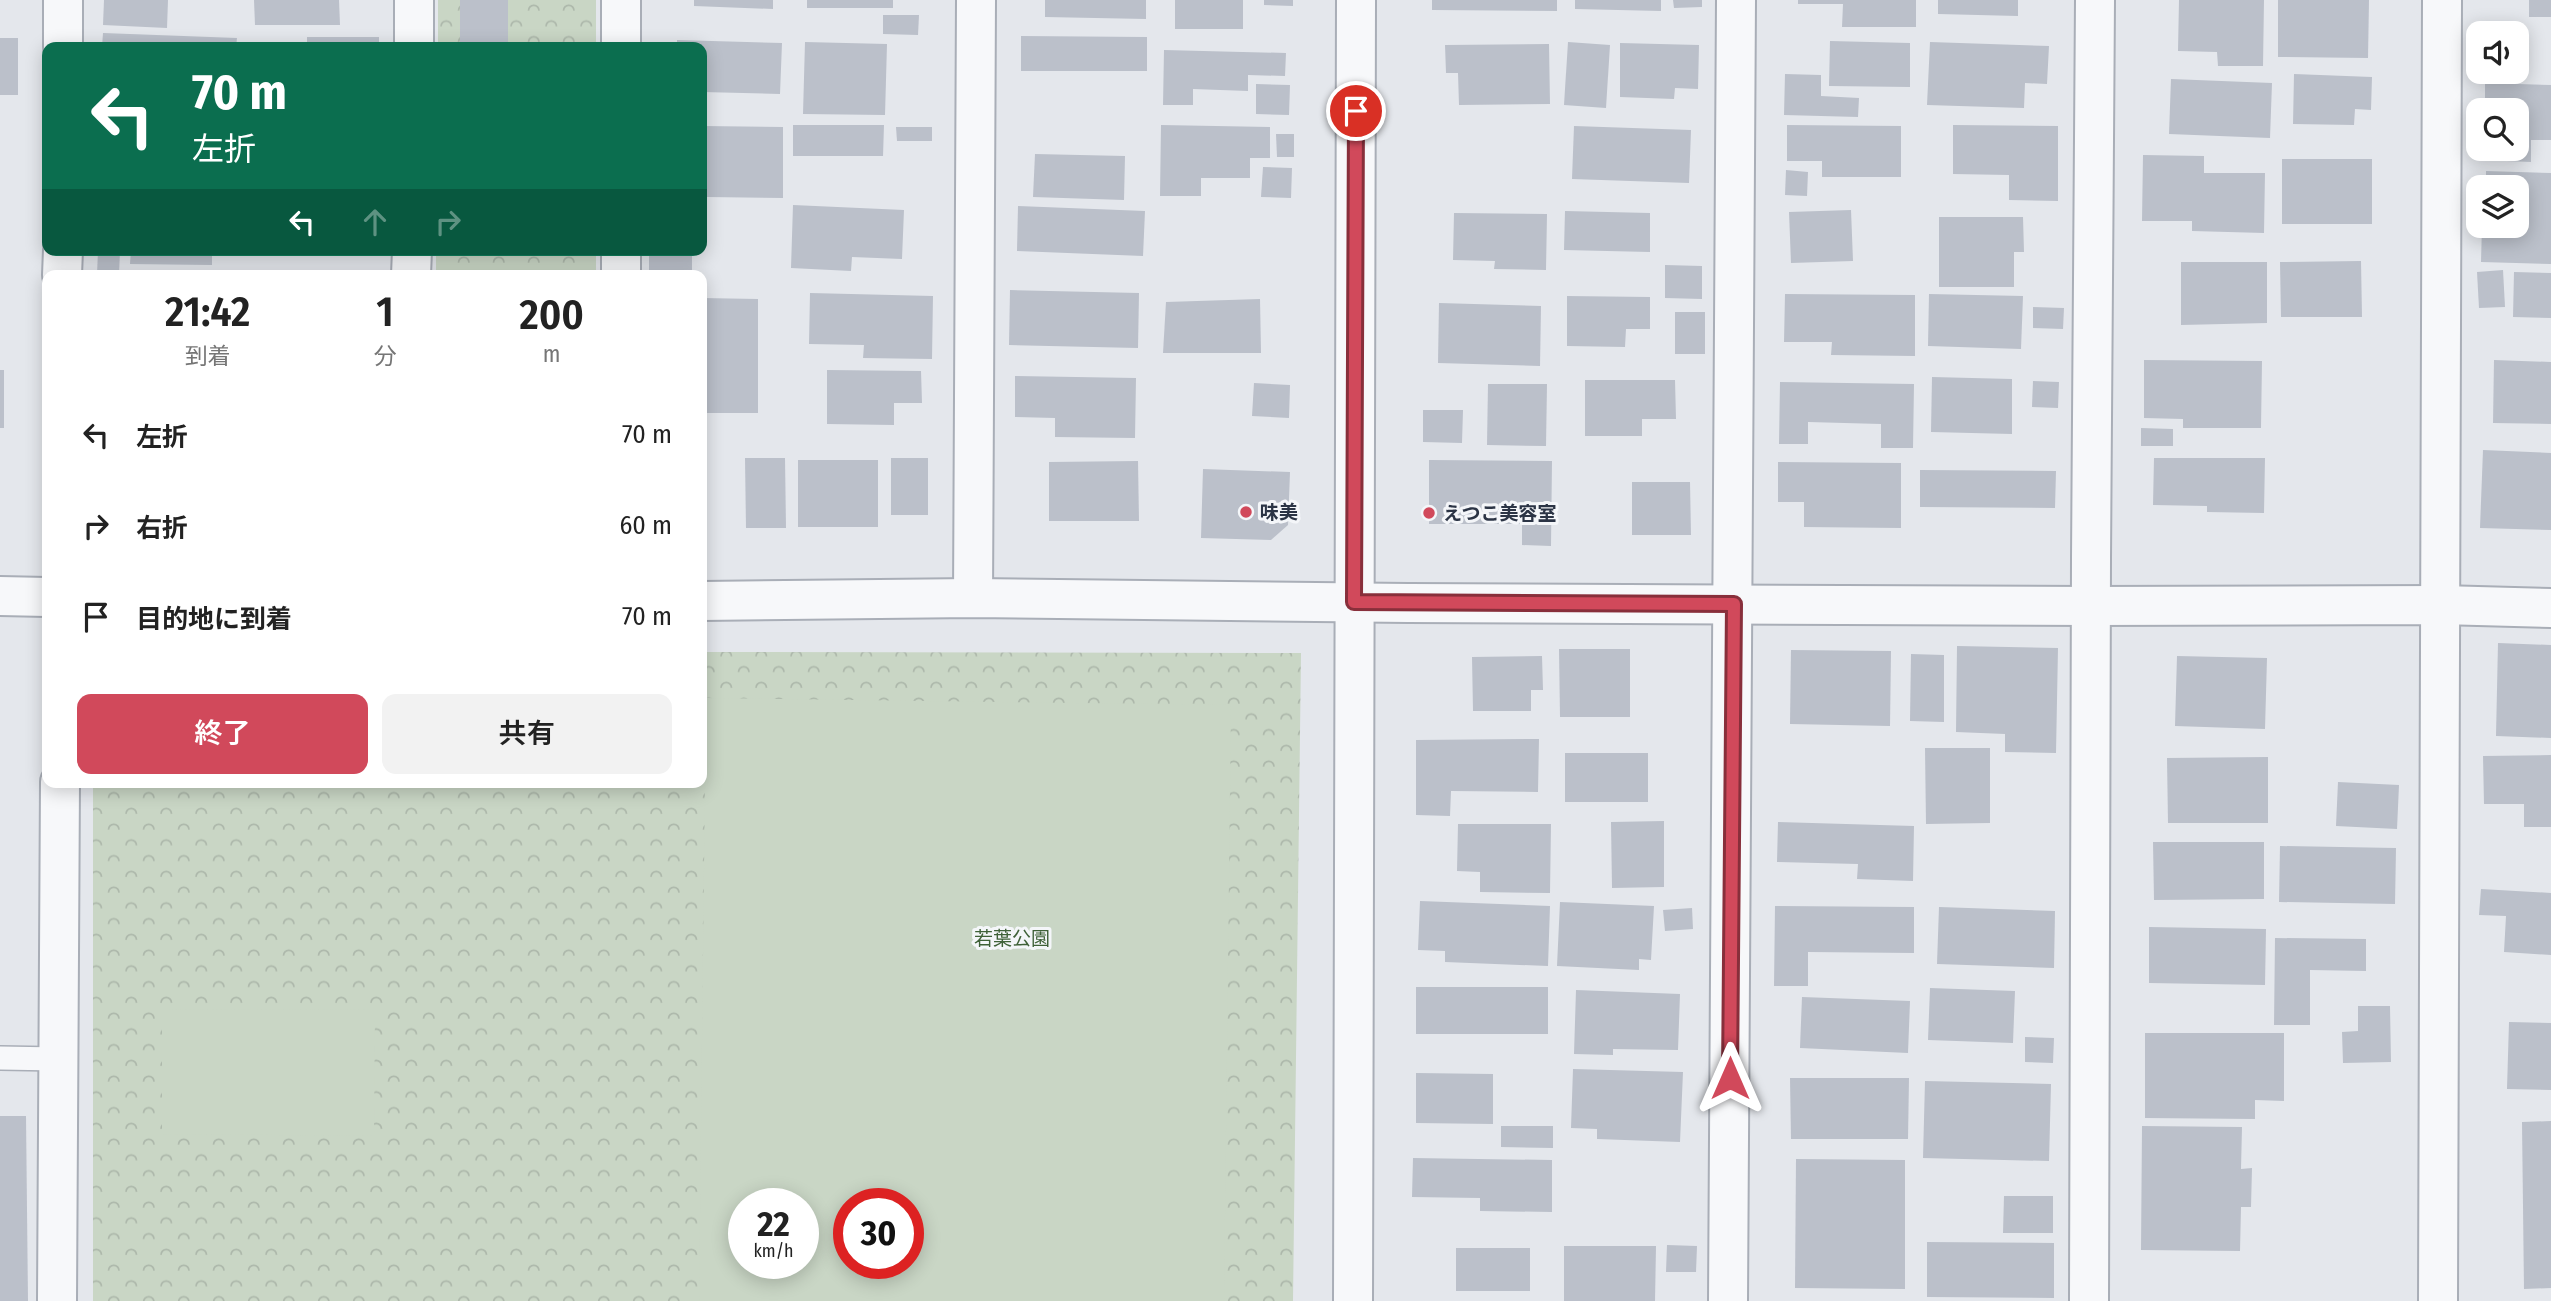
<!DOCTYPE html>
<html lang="ja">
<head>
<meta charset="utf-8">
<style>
  body { margin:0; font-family:"Fira Sans Condensed","Noto Sans JP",sans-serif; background:#f2f2f2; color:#222; height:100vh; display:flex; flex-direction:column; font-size:26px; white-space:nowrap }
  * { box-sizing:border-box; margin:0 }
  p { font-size:23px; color:#767676 }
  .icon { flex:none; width:38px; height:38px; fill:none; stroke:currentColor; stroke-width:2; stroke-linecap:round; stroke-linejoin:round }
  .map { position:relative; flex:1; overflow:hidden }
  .side { position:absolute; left:42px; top:270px; width:665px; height:518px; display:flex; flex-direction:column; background:#fff; border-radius:14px; box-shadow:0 4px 18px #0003 }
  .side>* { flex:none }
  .banner { position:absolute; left:42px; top:42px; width:665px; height:214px; border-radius:14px; box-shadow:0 4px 18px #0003; background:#0b6e4f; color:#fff; overflow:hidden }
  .fabs { position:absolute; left:2466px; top:21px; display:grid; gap:14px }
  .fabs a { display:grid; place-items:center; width:63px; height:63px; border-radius:14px; background:#fff; box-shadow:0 4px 18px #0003; font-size:35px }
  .speed { position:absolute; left:728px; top:1188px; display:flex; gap:14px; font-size:35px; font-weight:700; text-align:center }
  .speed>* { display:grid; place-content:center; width:91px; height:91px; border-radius:50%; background:#fff; box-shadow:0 4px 18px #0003; line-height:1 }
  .speed small { font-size:18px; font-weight:400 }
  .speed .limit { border:10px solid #d22; background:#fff; color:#111 }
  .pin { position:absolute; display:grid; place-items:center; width:60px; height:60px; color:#fff; margin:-30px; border:4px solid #fff; border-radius:50%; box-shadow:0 2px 7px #0007 }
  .me { position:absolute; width:77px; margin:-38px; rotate:0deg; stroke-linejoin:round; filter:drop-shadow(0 0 5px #0008) }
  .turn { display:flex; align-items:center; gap:24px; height:147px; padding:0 35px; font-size:32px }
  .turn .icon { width:91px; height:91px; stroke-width:2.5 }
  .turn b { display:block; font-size:49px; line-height:60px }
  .lanes { display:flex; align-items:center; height:66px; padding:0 35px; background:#0003; justify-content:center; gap:35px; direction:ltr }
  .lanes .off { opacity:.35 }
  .eta { display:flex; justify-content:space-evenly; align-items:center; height:119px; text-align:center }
  .eta b { font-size:42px; font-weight:600; line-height:49px }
  .primary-button { display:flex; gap:14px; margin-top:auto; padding:14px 35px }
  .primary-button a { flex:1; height:80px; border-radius:14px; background:#d1495b; color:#fff; font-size:28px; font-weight:600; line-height:80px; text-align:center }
  .primary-button a+a { background:#f2f2f2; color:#222 }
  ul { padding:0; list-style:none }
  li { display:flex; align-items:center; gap:21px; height:91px; padding:0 35px }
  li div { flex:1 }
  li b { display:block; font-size:26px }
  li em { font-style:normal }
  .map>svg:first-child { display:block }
  .park { fill:url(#park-crowns); fill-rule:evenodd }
  .pitch { fill:#c9d6c5; fill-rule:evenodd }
  .building { fill:#bbc0ca }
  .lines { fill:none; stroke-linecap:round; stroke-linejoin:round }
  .service-casing { stroke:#a9aeb7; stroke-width:26 }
  .minor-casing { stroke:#a9aeb7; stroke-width:42 }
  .service { stroke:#f7f8fa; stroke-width:23 }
  .minor { stroke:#f7f8fa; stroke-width:38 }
  .route-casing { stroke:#882f3b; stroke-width:18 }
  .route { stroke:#d1495b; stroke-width:12 }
  .poi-dot { fill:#d1495b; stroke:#f4f6f9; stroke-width:2.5 }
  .labels { text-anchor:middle; stroke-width:6; stroke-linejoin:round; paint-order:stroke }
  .poi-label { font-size:19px; font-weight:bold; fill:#2b3445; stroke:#f4f6f9; text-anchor:start }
  .park-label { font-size:19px; fill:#3f6138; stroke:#f4f6f9 }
</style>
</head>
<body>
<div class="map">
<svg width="2551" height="1301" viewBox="0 0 2551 1301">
  <defs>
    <pattern id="park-crowns" width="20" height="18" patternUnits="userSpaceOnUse" patternTransform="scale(1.75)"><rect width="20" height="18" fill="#c9d6c5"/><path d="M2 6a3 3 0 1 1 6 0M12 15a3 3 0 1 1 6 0" fill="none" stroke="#adb8ab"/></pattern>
  </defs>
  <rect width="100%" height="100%" fill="#e4e7ec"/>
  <g class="park">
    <rect x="438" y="0" width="158" height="47"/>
    <rect x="436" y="250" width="160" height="25"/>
    <path d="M702,652L1301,653L1293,1301H93V782H702ZM744,1204H803V1264H744ZM849,1204H908V1264H849Z"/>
  </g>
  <g class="pitch">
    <path d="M706,698L1231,705L1224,1301H699ZM744,1204H803V1264H744ZM849,1204H908V1264H849Z"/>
    <polygon points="162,1009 375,1010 374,1136 162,1134"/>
  </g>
  <g class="building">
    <polygon points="104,0 168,0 167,28 103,25"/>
    <polygon points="254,0 339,0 340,25 255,25"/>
    <rect x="460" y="0" width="48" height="47"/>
    <polygon points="694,0 773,0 773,9 694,6"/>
    <rect x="807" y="0" width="86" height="8"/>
    <polygon points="1045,0 1146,0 1146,19 1045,17"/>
    <rect x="1175" y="0" width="68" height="29"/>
    <polygon points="1264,0 1293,0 1293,6 1264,5"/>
    <polygon points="1432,0 1557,0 1557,11 1432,10"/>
    <polygon points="1575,0 1661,0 1661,11 1575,9"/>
    <polygon points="1673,0 1702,0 1702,7 1674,8"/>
    <polygon points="1798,0 1916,0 1916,27 1842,27 1843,4 1798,4"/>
    <polygon points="1938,0 2018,0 2018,16 1938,14"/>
    <polygon points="2179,0 2264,0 2263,66 2218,66 2217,52 2178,51"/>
    <polygon points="2278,0 2369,0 2368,58 2278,57"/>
    <rect x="2529" y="0" width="22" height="17"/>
    <polygon points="883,15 919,15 918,35 883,34"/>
    <polygon points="103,33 237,38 236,47 102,47"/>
    <polygon points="1021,36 1147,37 1147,71 1021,71"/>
    <rect x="307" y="37" width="72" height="10"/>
    <rect x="0" y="38" width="18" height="57"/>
    <polygon points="677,40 782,43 780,94 702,92 702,47 677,47"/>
    <polygon points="1830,41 1910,43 1910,87 1829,86"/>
    <polygon points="805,42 887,44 885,115 803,114"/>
    <polygon points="1568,42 1610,45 1606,108 1564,105"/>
    <polygon points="1930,42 2049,46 2047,84 2025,83 2024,108 1927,105"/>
    <polygon points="1620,43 1699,45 1698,89 1675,88 1674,99 1620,97"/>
    <polygon points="1549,44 1550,104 1459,105 1458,73 1446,73 1445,45"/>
    <polygon points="1164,50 1286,53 1285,76 1248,75 1248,91 1193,89 1193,105 1163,105"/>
    <polygon points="1785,74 1821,75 1821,96 1859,98 1858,117 1784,115"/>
    <polygon points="2294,74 2372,77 2371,110 2355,109 2354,125 2293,124"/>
    <polygon points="2171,79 2272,83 2270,138 2169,134"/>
    <polygon points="2485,83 2551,85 2551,140 2531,140 2531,162 2483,160 2483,149 2516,149 2516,110 2485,110"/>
    <polygon points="1256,84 1290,85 1289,115 1256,114"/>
    <polygon points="793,125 884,125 883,156 793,156"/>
    <polygon points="1161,125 1270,127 1270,158 1250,158 1250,178 1201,178 1201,196 1160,196"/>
    <polygon points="1787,125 1901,126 1901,177 1822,177 1822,161 1787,161"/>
    <polygon points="1953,125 2058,126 2058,201 2009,200 2009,175 1953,174"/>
    <polygon points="702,126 783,127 783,198 707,197 707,189 702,189"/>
    <polygon points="1574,126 1691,130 1689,183 1572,179"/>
    <polygon points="896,127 932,127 932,141 897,141"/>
    <polygon points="1276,134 1294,134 1294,157 1277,157"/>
    <polygon points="1035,154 1125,156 1124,200 1033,197"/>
    <polygon points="2143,155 2204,156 2204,173 2265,173 2264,233 2192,231 2192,221 2142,221"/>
    <rect x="2282" y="159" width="90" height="65"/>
    <polygon points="1263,167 1292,168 1291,198 1261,197"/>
    <polygon points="1786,170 1808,172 1807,196 1785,195"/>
    <polygon points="2486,171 2551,173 2551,264 2481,262 2482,226 2516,226 2516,187 2486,187"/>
    <polygon points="793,205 904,210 902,259 852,257 851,271 791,268"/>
    <polygon points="1018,206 1145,211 1143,256 1017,251"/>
    <polygon points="1851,210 1853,261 1791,263 1789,212"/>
    <polygon points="1565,211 1650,213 1650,252 1564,250"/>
    <polygon points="1454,213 1547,214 1546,270 1494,269 1495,261 1453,260"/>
    <polygon points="1939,217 2023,217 2024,252 2014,252 2014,287 1939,287"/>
    <polygon points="98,250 120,250 119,275 97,275"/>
    <polygon points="131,250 212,250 212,265 130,264"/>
    <rect x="649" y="250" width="43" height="25"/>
    <polygon points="2361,261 2362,317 2281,317 2280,262"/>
    <polygon points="2181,262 2267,262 2267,323 2181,325"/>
    <polygon points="1665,265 1702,266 1702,299 1665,298"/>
    <polygon points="2503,270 2505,307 2479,308 2477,272"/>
    <polygon points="2514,272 2551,273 2551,318 2513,317"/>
    <polygon points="1010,290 1139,293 1138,348 1009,345"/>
    <polygon points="810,293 933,296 932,359 863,358 864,345 809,344"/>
    <polygon points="1785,294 1915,295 1915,356 1831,355 1832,342 1784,342"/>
    <polygon points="1929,294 2023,296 2021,349 1928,346"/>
    <polygon points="1567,296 1650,297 1650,329 1626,329 1625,347 1567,346"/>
    <polygon points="702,298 758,299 758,413 703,413"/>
    <polygon points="1260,299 1261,353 1163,353 1166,302"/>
    <polygon points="1439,303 1541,306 1540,366 1438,363"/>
    <polygon points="2033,307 2064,308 2063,329 2033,328"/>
    <rect x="1675" y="312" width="30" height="42"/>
    <polygon points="2144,360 2262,361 2261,428 2183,428 2183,419 2144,418"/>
    <polygon points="2494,360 2551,362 2551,424 2493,423"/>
    <rect x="0" y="370" width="4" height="58"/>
    <polygon points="827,370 921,371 922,403 894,403 894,425 827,424"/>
    <polygon points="1015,376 1136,378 1135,438 1055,437 1055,418 1015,417"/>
    <polygon points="1932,377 2012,379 2012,434 1931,432"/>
    <polygon points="1585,380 1675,380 1676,419 1642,419 1642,436 1585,436"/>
    <polygon points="2033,381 2059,382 2058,408 2032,407"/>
    <polygon points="1780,382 1914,384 1913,448 1881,448 1881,424 1808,422 1808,444 1779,444"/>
    <polygon points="1254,383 1290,385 1289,418 1252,416"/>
    <polygon points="1488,384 1547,384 1546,446 1487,445"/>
    <polygon points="1423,410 1463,410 1462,443 1423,442"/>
    <polygon points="2141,428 2173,429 2173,446 2141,446"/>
    <polygon points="2483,450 2551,453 2551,530 2480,528"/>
    <polygon points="745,458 785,458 786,528 746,528"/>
    <rect x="891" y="458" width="37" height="57"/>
    <polygon points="2154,458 2265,458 2264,513 2207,512 2207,506 2153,505"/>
    <rect x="798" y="460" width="80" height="67"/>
    <polygon points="1429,460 1552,461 1551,546 1522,545 1522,524 1429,524"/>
    <polygon points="1138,461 1139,521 1049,521 1049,462"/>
    <polygon points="1778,462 1901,463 1901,528 1804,527 1804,502 1778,502"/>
    <polygon points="1203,469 1290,472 1288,525 1271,540 1201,538"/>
    <polygon points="1920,470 2056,471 2055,508 1920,507"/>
    <polygon points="1632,482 1690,482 1691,535 1632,535"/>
    <polygon points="2498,643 2551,645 2551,738 2496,736"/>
    <polygon points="1957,646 2058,648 2056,753 2005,752 2005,734 1956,732"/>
    <polygon points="1559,649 1630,649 1630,717 1560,717"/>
    <polygon points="1791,650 1891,651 1890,726 1790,724"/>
    <polygon points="1911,654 1944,655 1944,722 1910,721"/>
    <polygon points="1542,656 1543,690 1531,690 1531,711 1473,711 1472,657"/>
    <polygon points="2177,656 2267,658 2265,729 2175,726"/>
    <polygon points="1539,739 1538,792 1451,791 1450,816 1416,815 1416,740"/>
    <polygon points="1925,748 1990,748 1990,823 1926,824"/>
    <rect x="1565" y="753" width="83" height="49"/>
    <polygon points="2551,755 2551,827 2524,827 2524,804 2484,804 2483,756"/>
    <polygon points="2268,757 2268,823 2168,823 2167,758"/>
    <polygon points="2338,782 2399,785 2397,829 2336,826"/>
    <polygon points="1664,821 1664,887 1612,888 1611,822"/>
    <polygon points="1778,822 1914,826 1913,881 1857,879 1858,864 1777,862"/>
    <polygon points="1458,824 1551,824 1550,893 1480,892 1480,872 1457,871"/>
    <polygon points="2153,842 2264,842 2264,899 2154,900"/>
    <polygon points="2280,846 2396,848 2395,904 2279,902"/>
    <polygon points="2481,889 2551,893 2551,955 2504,952 2506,916 2479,915"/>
    <polygon points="1420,901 1550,906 1548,966 1445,962 1445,951 1418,950"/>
    <polygon points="1560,902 1654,906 1651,960 1639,959 1639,970 1557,966"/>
    <polygon points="1775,906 1914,907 1914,953 1808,952 1808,986 1774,986"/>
    <polygon points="1939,907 2055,911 2054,968 1937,964"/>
    <polygon points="1692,908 1693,929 1665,931 1663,910"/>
    <polygon points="2149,927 2266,929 2265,985 2149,983"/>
    <polygon points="2275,938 2366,939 2366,971 2310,970 2310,1025 2274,1025"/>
    <rect x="1416" y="987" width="132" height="47"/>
    <polygon points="1930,988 2015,991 2013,1043 1928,1040"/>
    <polygon points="1576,990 1680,994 1678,1050 1613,1049 1613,1055 1574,1054"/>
    <polygon points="1802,997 1910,1001 1908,1053 1800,1048"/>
    <polygon points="2358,1006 2390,1006 2391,1062 2343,1063 2342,1032 2358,1031"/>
    <polygon points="2509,1022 2551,1023 2551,1090 2507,1089"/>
    <polygon points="2145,1033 2284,1033 2284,1101 2255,1100 2255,1119 2145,1118"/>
    <polygon points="2025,1037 2054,1038 2053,1063 2025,1062"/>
    <polygon points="1573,1069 1683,1072 1680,1142 1597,1139 1597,1129 1571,1128"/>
    <polygon points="1416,1073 1493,1074 1493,1124 1416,1123"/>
    <polygon points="1790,1078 1909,1078 1908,1139 1791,1139"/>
    <polygon points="1925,1081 2051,1084 2049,1161 1923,1158"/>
    <polygon points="0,1116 26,1116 28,1301 0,1301"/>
    <polygon points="2551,1121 2551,1288 2524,1289 2522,1122"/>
    <polygon points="1501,1126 1553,1126 1553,1148 1501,1147"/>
    <polygon points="2142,1126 2242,1127 2241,1169 2252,1168 2251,1207 2241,1207 2240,1251 2141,1250"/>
    <polygon points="1413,1158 1552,1160 1552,1212 1480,1211 1480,1198 1412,1197"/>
    <polygon points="1796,1159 1905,1160 1905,1289 1795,1288"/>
    <polygon points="2004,1196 2053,1196 2053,1233 2003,1233"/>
    <polygon points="1927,1242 2054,1243 2054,1298 1927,1297"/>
    <polygon points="1667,1245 1697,1246 1696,1272 1666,1272"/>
    <polygon points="1564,1246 1656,1246 1655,1301 1564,1301"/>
    <rect x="1456" y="1248" width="74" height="43"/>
  </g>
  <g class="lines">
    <defs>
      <polyline id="service" points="0,1058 58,1059"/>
      <g id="minor">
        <polyline points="63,47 63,0"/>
        <polyline points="414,47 414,0"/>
        <polyline points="621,47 621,0"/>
        <polyline points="62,275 63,250"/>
        <polyline points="411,275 412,250"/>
        <polyline points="621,275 621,250"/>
        <polyline points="0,596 47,597"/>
        <polyline points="973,598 976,0"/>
        <polyline points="702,601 973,598 1408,603 2090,606 2441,605 2551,608"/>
        <polyline points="57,1301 60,782"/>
        <polyline points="1353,1301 1356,0"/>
        <polyline points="1728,1301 1736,0"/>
        <polyline points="2089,1301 2091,559 2095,0"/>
        <polyline points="2438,1301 2442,0"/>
      </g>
    </defs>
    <use href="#service" class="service-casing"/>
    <use href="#minor" class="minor-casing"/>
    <use href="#service" class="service"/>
    <use href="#minor" class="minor"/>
  </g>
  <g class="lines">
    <defs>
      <polyline id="route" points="1356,111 1354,602 1734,604 1730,1078"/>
    </defs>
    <use href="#route" class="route-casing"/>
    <use href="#route" class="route"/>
  </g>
  <g class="poi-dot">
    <circle cx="1246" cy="512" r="7"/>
    <circle cx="1429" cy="513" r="7"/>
  </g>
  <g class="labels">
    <g class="poi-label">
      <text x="1260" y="519">味美</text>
      <text x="1443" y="520">えつこ美容室</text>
    </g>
    <g class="park-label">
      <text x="1012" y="945">若葉公園</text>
    </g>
  </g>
</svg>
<div class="fabs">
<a><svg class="icon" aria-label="sound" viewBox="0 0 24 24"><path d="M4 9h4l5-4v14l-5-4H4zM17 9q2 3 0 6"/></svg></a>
<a><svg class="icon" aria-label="search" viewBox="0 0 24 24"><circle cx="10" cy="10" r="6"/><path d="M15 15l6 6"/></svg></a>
<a><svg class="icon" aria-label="layers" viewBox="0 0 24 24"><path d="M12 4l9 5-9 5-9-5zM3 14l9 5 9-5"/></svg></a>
</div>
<div class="speed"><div>22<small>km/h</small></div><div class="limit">30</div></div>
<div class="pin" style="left:1356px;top:111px;background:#d93025"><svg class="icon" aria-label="arrive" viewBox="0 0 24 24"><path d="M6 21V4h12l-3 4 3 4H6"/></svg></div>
<svg class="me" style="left:1730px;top:1078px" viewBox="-20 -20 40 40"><path d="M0-17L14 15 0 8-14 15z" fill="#d1495b" stroke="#fff" stroke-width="4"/></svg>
<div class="banner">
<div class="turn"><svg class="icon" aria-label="left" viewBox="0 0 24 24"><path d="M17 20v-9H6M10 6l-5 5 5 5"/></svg><div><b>70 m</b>左折</div></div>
<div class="lanes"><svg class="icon" aria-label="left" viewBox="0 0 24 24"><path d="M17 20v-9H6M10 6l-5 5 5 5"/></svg><svg class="icon off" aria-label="ahead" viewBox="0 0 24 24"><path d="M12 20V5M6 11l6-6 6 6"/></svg><svg class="icon off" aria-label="right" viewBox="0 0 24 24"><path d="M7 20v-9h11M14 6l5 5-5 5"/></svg></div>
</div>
<section class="side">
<div class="eta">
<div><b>21:42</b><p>到着</p></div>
<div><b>1</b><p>分</p></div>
<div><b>200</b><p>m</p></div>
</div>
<ul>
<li><svg class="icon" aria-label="left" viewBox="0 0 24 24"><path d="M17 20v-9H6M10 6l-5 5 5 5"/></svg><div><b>左折</b></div><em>70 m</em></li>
<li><svg class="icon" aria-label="right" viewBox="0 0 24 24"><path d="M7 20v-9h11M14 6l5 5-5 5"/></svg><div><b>右折</b></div><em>60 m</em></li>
<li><svg class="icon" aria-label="arrive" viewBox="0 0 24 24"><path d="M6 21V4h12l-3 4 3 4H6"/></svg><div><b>目的地に到着</b></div><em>70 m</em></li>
</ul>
<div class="primary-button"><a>終了</a><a>共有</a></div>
</section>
</div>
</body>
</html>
